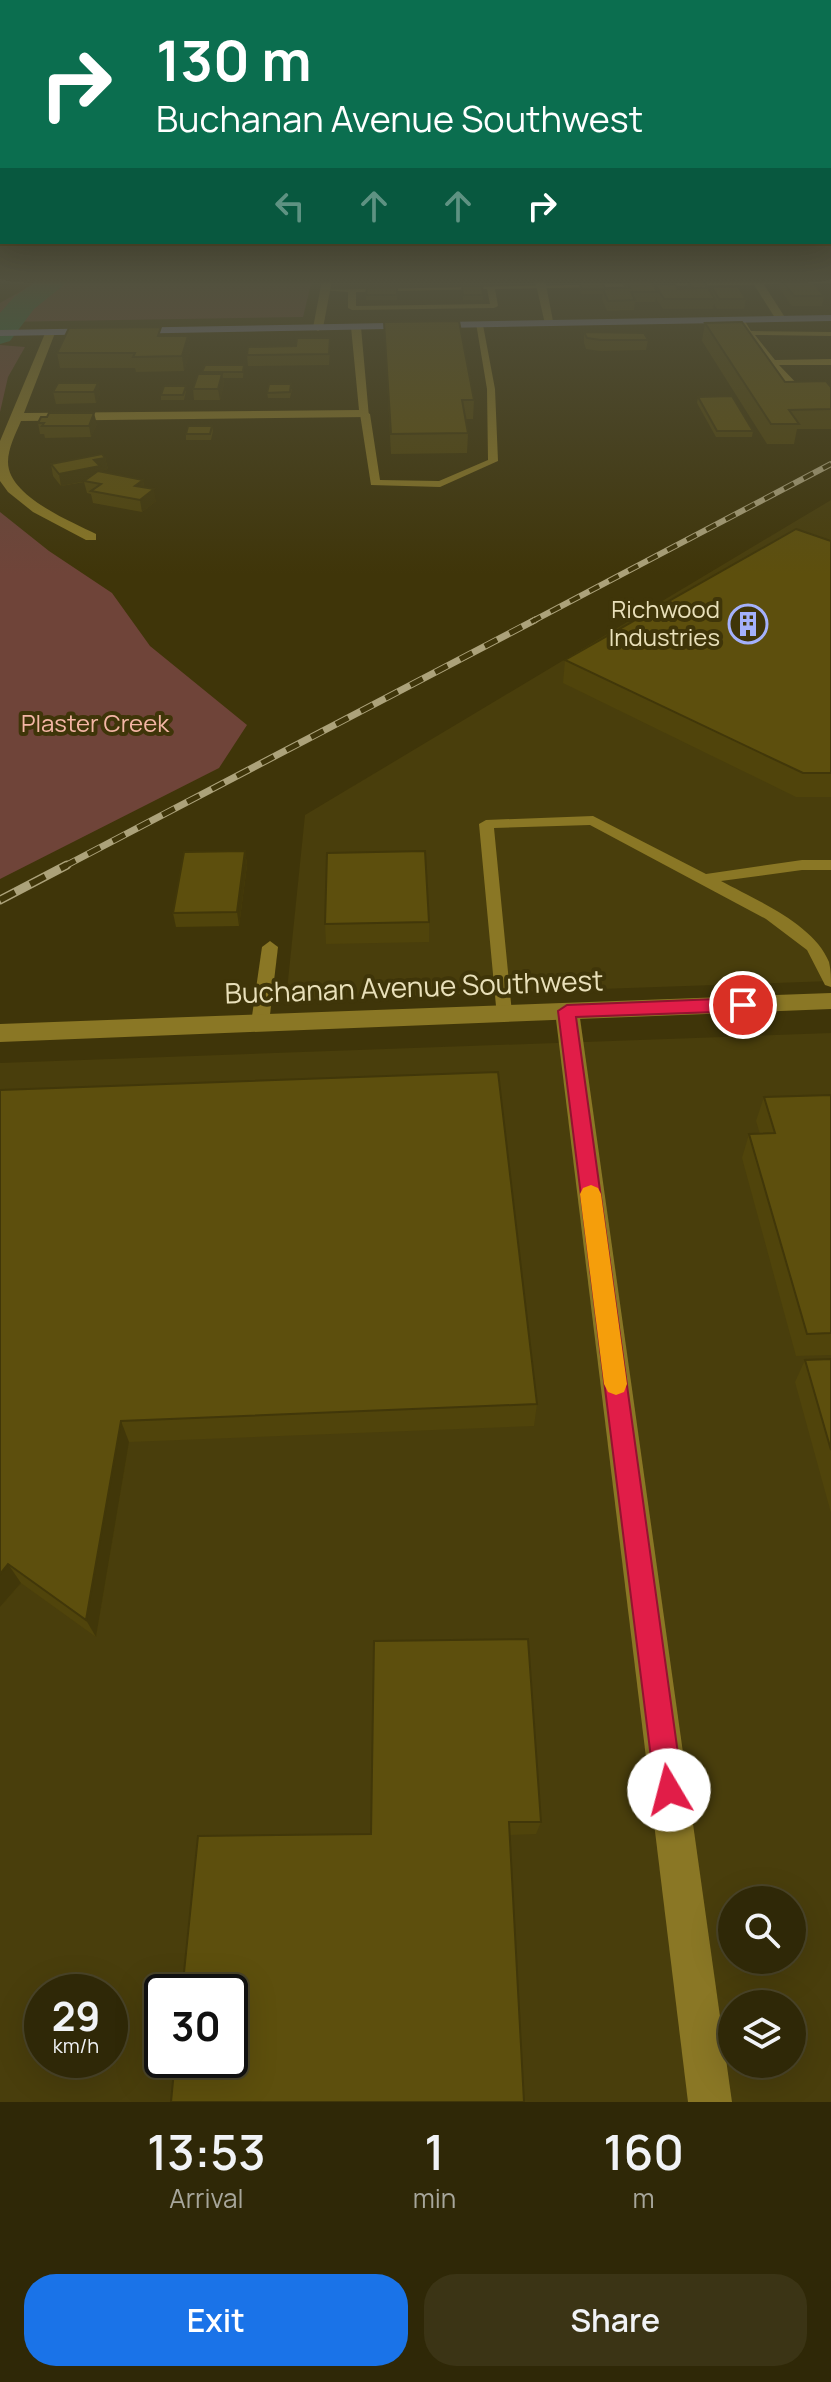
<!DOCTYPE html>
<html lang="en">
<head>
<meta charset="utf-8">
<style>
  body { margin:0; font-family:Manrope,sans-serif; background:#3b3415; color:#f1f3f6; height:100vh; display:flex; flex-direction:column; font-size:30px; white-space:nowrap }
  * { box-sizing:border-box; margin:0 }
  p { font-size:26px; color:#a7a69b }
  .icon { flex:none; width:44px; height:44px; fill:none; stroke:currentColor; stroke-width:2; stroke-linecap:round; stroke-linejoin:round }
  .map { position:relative; height:2102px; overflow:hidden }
  .drawer { display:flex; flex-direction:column; background:#2f2807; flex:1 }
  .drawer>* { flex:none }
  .banner { position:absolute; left:0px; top:0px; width:832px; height:244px; box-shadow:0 8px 32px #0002,0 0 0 2px #4a4428; background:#0b6e4f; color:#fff; overflow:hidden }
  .fabs { position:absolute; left:718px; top:1886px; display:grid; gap:16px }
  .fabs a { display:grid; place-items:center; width:88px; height:88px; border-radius:50%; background:#2f2807; box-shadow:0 8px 32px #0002,0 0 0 2px #4a4428; font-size:40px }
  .speed { position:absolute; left:24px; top:1974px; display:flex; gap:16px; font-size:40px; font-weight:700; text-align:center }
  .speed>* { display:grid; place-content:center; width:104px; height:104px; border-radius:50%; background:#2f2807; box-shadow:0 8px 32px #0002,0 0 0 2px #4a4428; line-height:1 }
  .speed small { font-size:20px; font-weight:400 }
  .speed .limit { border:4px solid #111; border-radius:12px; background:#fff; color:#111 }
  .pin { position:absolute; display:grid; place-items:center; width:68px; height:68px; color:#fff; margin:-34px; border:4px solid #fff; border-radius:50%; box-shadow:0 2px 8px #0007 }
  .me { position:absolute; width:88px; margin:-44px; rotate:352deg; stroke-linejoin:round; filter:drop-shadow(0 0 6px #0008) }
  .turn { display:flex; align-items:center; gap:28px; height:168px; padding:0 24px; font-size:36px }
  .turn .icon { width:104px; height:104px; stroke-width:2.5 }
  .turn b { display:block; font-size:56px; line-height:68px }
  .lanes { display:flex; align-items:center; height:76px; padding:0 24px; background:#0003; justify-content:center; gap:40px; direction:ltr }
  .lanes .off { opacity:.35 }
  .eta { display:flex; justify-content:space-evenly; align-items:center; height:136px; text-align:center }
  .eta b { font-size:48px; font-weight:600; line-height:56px }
  .button { display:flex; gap:16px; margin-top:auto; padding:16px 24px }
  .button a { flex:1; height:92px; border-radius:32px; background:#1a73e8; color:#fff; font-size:32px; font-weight:600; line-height:92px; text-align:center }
  .button a+a { background:#3b3415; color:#f1f3f6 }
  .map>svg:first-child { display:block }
  .built { fill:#493e0c; fill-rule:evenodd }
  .green { fill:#6f4439 }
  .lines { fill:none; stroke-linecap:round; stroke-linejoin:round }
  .river { fill:#256f47; fill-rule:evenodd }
  .service { fill:#8a7725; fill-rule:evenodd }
  .minor { fill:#8a7725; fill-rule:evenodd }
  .tertiary { fill:#8a7725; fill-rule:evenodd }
  .primary { fill:#7f7fa2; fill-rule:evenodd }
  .rail-far2-casing { stroke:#aca27a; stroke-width:6 }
  .rail-far1-casing { stroke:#aca27a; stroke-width:7 }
  .rail-casing { stroke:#aca27a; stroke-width:9 }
  .rail-far2 { stroke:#3f3509; stroke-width:4; stroke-dasharray:11; stroke-linecap:butt }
  .rail-far1 { stroke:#3f3509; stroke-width:5; stroke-dasharray:14; stroke-linecap:butt }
  .rail { stroke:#3f3509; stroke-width:6; stroke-dasharray:17; stroke-linecap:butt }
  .wall { fill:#50440b }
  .shaded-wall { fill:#413709 }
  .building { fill:#5d4f0d; stroke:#413709; stroke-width:2 }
  .route { fill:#e11d48; stroke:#92132f; stroke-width:2 }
  .slow { fill:#f59e0b }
  .labels { text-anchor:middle; stroke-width:8; stroke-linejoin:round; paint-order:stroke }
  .far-poi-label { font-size:24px; fill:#e9e0ba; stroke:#3f3509; text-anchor:end }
  .far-park-label { font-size:24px; fill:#f4b6a5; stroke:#3f3509 }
  .street-label { font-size:28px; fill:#e9e0ba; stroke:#3f3509 }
</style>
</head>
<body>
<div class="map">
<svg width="831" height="2102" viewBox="0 0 831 2102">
  <rect width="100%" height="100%" fill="#3f3509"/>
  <g class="built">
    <polygon points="831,500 831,981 286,1000 305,815"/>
    <path d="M831,1033V2102H0V1063ZM732,1900H792V1960H732ZM42,1992H110V2060H42ZM162,1992H230V2060H162ZM732,2004H792V2064H732Z"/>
  </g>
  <g class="green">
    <polygon points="41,280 312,280 303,317 0,322 0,303"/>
    <polygon points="0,345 25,347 8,377 0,412"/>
    <polygon points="0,512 49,551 112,593 150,646 247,725 219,768 0,879"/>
  </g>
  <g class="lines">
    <polygon class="river" points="38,280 70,280 34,309 10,341 0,344 0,313 14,297"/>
    <g class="service">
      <path d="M831,280V283L495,289L498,306L494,308L352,310L348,308V292L321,290ZM487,289L490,304L356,306V292Z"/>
      <polygon points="737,318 743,318 751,331 831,332 831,336 755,335 775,360 831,359 831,365 779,365 804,391 831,390 831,396 799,396 758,353"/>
      <polygon points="476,323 483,325 495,389 498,461 440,487 371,485 360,414 365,411 370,414 380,480 439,481 488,460 487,389"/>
      <path d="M593,816L706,874L802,860H831V870H802L721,881C756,900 814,924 829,962C831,970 831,979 831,987L825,985L807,950L766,919L590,825L494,828L512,1013L503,1019L497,1017L479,824L486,820Z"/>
      <polygon points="270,941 278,947 269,1023 260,1029 251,1023 262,947"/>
    </g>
    <g class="minor">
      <polygon points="322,280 332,280 323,328 318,331 313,328"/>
      <polygon points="535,280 545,280 554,326 545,324"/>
      <polygon points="751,280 761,280 786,319 785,321 777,321"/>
      <path d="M356,324L361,327L369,417L21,421C16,433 8,448 8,462C8,496 70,521 96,534V540H86L33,512L8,492L0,481V441L46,331L55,333L24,413L359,410L351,327Z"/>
      <polygon points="567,1003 575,1005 579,1011 732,2102 688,2102 555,1011 559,1005"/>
    </g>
    <polygon class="tertiary" points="831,993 831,1009 0,1042 0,1024"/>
    <polygon class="primary" points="831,315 831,321 0,336 0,330"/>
    <defs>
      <polyline id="rail-far2" points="531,622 831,464"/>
      <polyline id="rail-far1" points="63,867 535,620"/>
      <polyline id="rail" points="0,900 67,865"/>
    </defs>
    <use href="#rail-far2" class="rail-far2-casing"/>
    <use href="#rail-far1" class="rail-far1-casing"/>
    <use href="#rail" class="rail-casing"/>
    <use href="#rail-far2" class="rail-far2"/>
    <use href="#rail-far1" class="rail-far1"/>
    <use href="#rail" class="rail"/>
  </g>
  <g class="wall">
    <polygon points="624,280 651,280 655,288 655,284 678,289 689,289 687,286 688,281 711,292 712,287 746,299 744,309 717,309 714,304 713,309 663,309 656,298 655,302 635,302 634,310 607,311 602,299 603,294 581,294 579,288 580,283 605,289 625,288 623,285"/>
    <polygon points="781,280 811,280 824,296 822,306 792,306 779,288"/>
    <polygon points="462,286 483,295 483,300 463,300"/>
    <polygon points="397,287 397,300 366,300 366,295"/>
    <polygon points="384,322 474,400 473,419 466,419 468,433 467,453 391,454"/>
    <polygon points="705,323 785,382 831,387 831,429 797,429 794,444 767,444 702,341"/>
    <polygon points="584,332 648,340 646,350 600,351 586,349 584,343"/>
    <polygon points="162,336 188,336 190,351 184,371 136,372 135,368 60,368 57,353"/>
    <polygon points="330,348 329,365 248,366 247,355"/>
    <polygon points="244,365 243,378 223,378 224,384 220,400 194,400 193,389 202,372"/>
    <polygon points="98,383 100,394 96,403 56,404 53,392"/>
    <polygon points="292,389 290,398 268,398 267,393"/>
    <polygon points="186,391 184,400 161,400 161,395"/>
    <polygon points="698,397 753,431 752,437 716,437 697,403"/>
    <polygon points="38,423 97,424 91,437 45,438 44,434 40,434"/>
    <polygon points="212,426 213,431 211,440 186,440 186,434"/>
    <polygon points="105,458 108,469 100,471 101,472 143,480 144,487 156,501 142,512 93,503 91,494 87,493 84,482 61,486 53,476 51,464"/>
    <polygon points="831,541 831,797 796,797 563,683 565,660"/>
    <polygon points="245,851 247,865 239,926 176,927 173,913"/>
    <polygon points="429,922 429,942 326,944 325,924"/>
    <polygon points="0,1090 537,1404 534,1426 129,1442 96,1637 21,1583 0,1607"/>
    <polygon points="831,1095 831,1355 796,1356 742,1158 749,1134 760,1134 756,1121 764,1097"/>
    <polygon points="831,1359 831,1513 795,1382 805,1360"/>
    <polygon points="374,1641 541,1822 536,1834 510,1835"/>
  </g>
  <g class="shaded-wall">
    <polygon points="188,336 190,351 184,371 182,356"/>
    <polygon points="222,374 224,384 220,400 218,389"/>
    <polygon points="98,383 100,394 96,403 94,392"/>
    <polygon points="94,413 97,424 91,437 89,426"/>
    <polygon points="105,458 108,469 100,471 102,478 61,486 59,474 94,460"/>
    <polygon points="143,480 145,492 135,486"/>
    <polygon points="154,489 156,501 142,512 140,500"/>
    <polygon points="245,851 247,865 239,926 237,912"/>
    <polygon points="121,1421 129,1442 96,1637 86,1620"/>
    <polygon points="8,1564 21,1583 0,1607 0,1574"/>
  </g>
  <g class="building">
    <polygon points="626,280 651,280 657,292 631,292 635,300 608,301 603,289 630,288"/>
    <polygon points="782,280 811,280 824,296 794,296"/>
    <polygon points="688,281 704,281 708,288 692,288"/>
    <polygon points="580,283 603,283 605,289 582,289"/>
    <polygon points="655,284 675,284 678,289 708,288 715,299 664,299"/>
    <polygon points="462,286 482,286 483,295 463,295"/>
    <polygon points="397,287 397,295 366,295 367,288"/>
    <polygon points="712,287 738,287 746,299 719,299"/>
    <polygon points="459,321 474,400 462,400 468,433 391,434 384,322"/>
    <polygon points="742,322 785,382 826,381 831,387 831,409 789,410 799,424 771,424 705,323"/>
    <polygon points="161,327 158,336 188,336 182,356 133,357 135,353 57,353 69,328"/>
    <polygon points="584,332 644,333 648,340 601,340 587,338"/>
    <polygon points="297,338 330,338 329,354 247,355 248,347 296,346"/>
    <polygon points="205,365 244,365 243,372 202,372"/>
    <polygon points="198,374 222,374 218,389 193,389"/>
    <polygon points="58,383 98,383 94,392 53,392"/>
    <polygon points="269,384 291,384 290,392 267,393"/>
    <polygon points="164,386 186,386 183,395 161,395"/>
    <polygon points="732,396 753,431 717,431 698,397"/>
    <polygon points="49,413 94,413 89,426 42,426 44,423 38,423 41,417 47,417"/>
    <polygon points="188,426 212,426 210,434 186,434"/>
    <polygon points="102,454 105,458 94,460 100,466 59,474 51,464"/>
    <polygon points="98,471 143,480 135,486 154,489 140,500 91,491 101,484 84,481"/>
    <polygon points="796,529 831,541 831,773 803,773 565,660"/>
    <polygon points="245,851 237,912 173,913 184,852"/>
    <polygon points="425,851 429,922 325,924 327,853"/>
    <polygon points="498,1072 537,1404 121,1421 86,1620 8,1564 0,1574 0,1090"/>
    <polygon points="831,1095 831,1333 807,1334 749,1134 775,1133 764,1097"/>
    <polygon points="831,1359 831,1450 805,1360"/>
    <polygon points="528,1639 541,1822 509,1822 524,2102 171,2102 175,2060 230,2060 230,1992 182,1992 198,1836 371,1834 374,1641"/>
  </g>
  <linearGradient id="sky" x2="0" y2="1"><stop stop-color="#231d05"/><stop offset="0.49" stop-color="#52513e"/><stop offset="1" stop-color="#52513e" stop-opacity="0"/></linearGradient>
  <rect width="831" height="574" fill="url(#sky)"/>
  <polygon class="route" points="743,998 752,1005 743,1011 576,1017 683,1790 679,1800 669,1805 659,1800 655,1790 558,1011 567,1005"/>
  <polygon class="slow" points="591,1185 598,1188 601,1194 627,1384 624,1392 616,1395 608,1392 604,1384 580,1194 583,1188"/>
  <defs>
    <symbol id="building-ring" viewBox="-11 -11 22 22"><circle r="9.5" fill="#3f3509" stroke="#a4b1fc" stroke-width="1.5"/><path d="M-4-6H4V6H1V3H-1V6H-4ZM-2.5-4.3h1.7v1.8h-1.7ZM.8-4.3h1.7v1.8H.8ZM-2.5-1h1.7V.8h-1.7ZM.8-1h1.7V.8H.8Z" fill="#a4b1fc"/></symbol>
  </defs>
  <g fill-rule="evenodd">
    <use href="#building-ring" x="726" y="602" width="44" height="44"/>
  </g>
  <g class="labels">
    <g class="far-poi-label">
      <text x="720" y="618">Richwood<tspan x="720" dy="28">Industries</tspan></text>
    </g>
    <g class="far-park-label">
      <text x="95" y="732">Plaster Creek</text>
    </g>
    <g class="street-label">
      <text transform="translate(414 987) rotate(-2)" y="10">Buchanan Avenue Southwest</text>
    </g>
  </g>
</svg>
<div class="fabs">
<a><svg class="icon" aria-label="search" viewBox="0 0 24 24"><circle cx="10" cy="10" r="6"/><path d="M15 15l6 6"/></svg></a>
<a><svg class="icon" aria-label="layers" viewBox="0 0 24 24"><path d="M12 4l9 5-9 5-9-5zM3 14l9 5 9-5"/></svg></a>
</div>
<div class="speed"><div>29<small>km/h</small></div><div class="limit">30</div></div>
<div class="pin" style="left:743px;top:1005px;background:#d93025"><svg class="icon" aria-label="arrive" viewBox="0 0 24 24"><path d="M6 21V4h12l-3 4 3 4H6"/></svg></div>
<svg class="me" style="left:669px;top:1790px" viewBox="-20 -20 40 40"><circle r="19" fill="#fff"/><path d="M0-13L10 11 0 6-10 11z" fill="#e11d48"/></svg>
<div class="banner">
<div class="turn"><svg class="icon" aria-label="right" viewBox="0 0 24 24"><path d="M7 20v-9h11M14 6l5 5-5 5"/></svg><div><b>130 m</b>Buchanan Avenue Southwest</div></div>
<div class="lanes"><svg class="icon off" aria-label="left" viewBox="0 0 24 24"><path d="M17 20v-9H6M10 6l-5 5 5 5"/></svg><svg class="icon off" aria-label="ahead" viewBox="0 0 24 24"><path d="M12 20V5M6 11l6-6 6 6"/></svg><svg class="icon off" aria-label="ahead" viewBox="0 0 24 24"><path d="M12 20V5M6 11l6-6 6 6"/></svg><svg class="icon" aria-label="right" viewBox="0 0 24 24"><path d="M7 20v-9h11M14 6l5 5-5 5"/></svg></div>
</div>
</div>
<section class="drawer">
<div class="eta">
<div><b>13:53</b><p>Arrival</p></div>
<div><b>1</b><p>min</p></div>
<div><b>160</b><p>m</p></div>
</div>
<div class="button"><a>Exit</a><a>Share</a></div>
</section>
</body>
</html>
